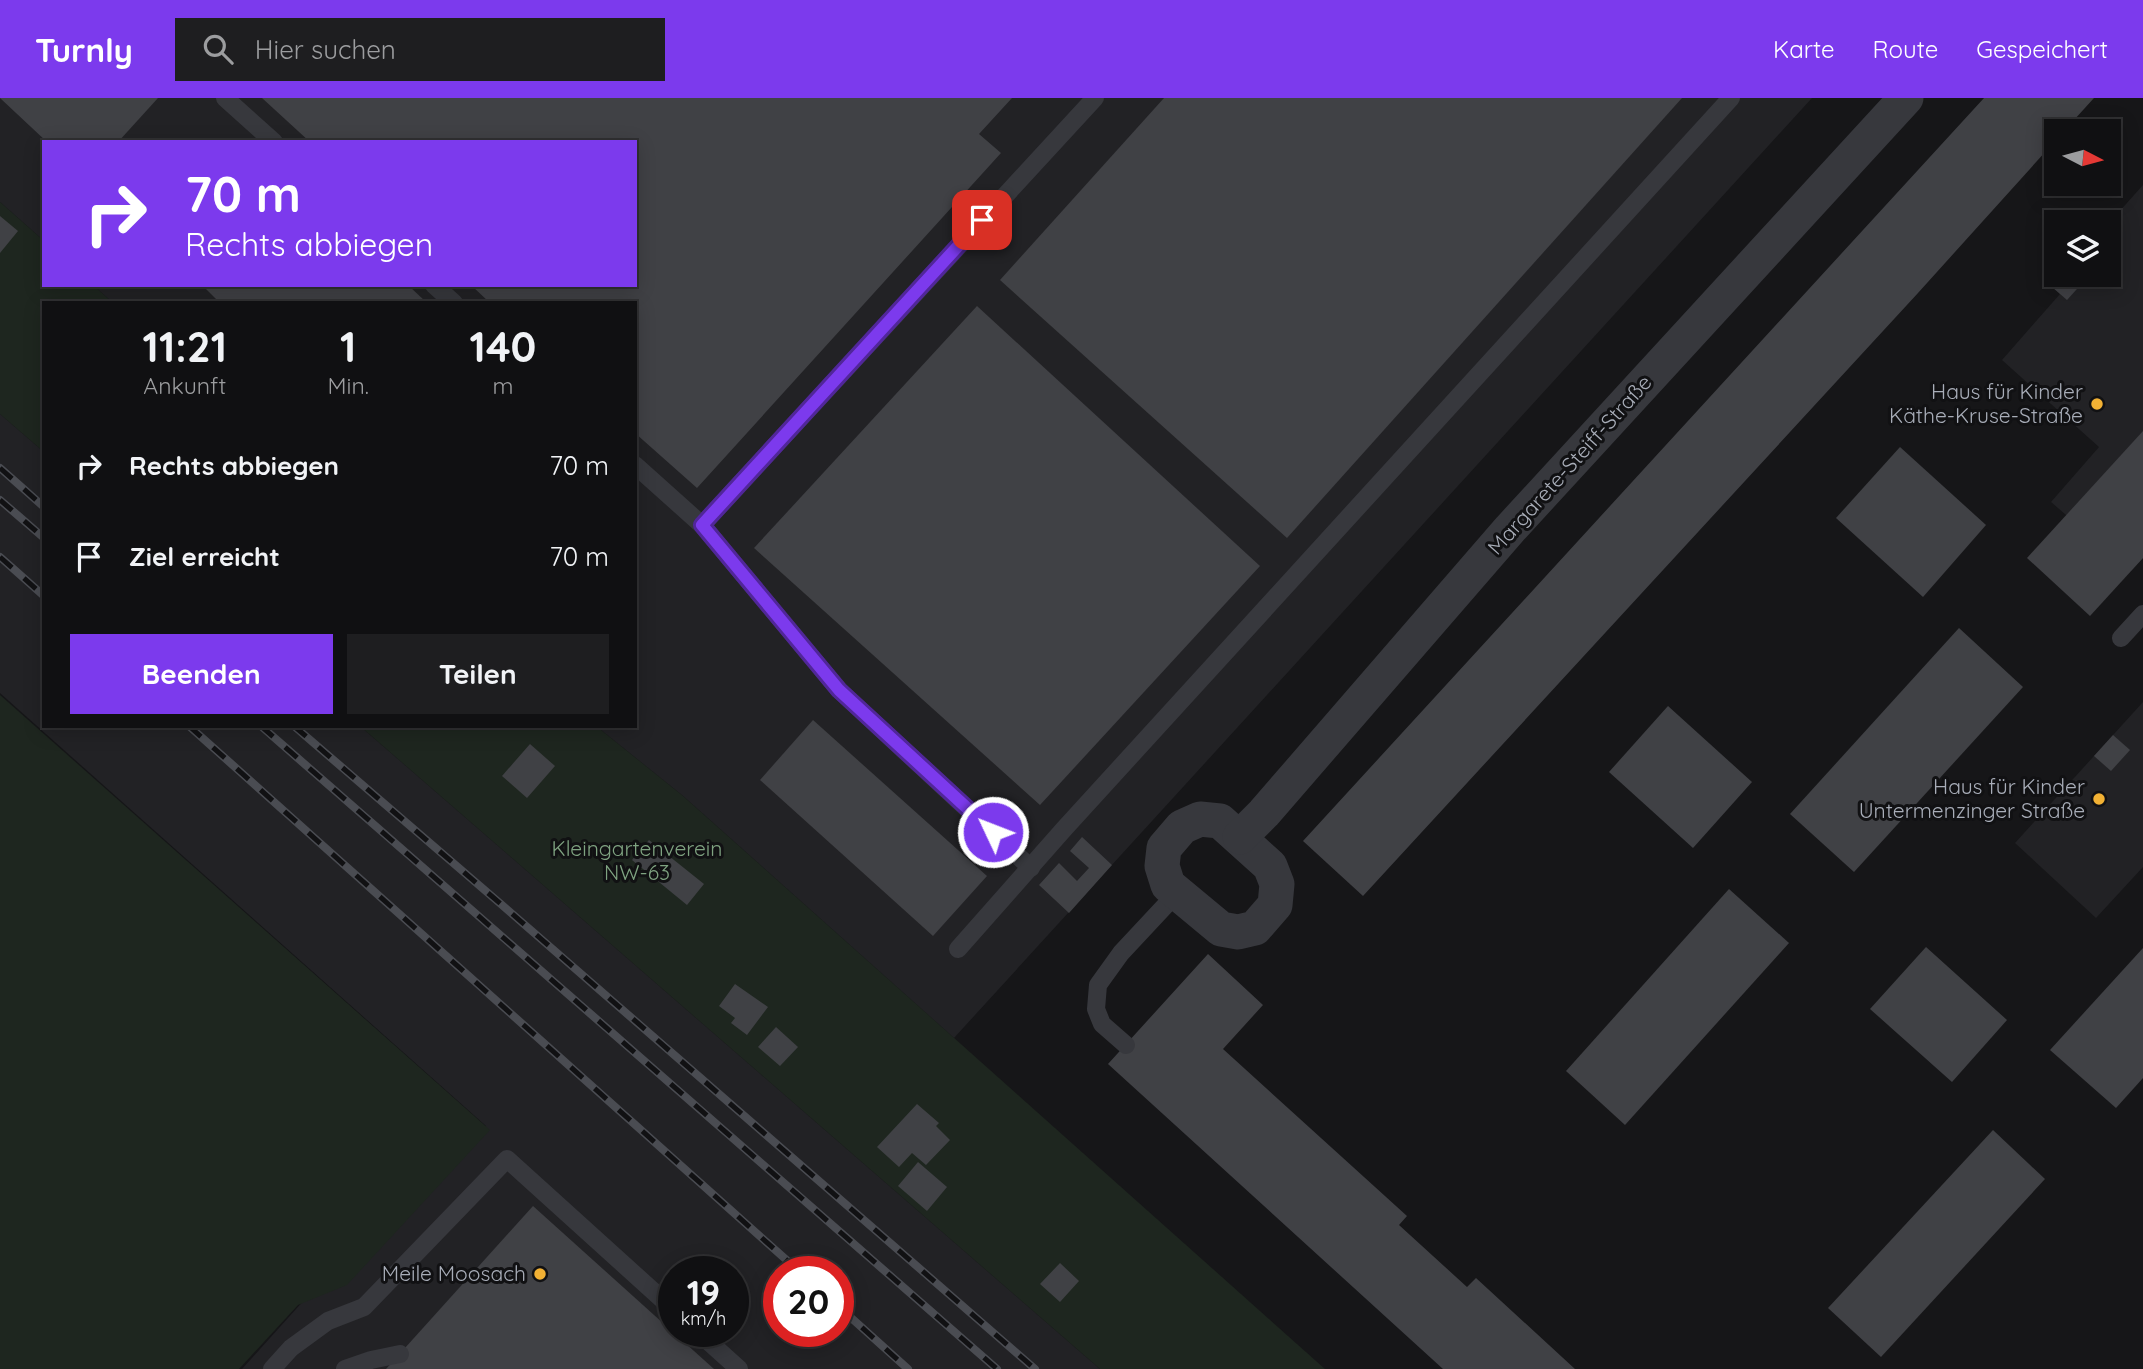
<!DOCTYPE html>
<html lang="de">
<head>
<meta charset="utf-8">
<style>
  body { margin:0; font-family:Quicksand,sans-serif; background:#1e1e20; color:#f1f3f6; height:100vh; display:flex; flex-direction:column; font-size:26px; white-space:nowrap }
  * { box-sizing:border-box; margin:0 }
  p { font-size:23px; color:#9c9d9f }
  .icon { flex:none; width:38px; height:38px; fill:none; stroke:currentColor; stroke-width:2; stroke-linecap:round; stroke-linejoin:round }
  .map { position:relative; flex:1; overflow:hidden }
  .details { position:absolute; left:42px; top:203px; width:595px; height:427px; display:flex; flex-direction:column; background:#101012; border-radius:0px; box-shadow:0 4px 18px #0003,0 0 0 2px #303032 }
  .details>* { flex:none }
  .banner { position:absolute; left:42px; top:42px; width:595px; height:147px; border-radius:0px; box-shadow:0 4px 18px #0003,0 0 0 2px #303032; background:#7c3aed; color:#fff; overflow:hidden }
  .needle { width:46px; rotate:96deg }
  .buttons { position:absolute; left:2044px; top:21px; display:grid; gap:14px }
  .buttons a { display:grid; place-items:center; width:77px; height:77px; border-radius:0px; background:#101012; box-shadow:0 4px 18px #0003,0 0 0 2px #303032; font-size:35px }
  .speed { position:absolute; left:658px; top:1158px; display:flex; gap:14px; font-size:35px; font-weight:700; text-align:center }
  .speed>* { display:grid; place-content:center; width:91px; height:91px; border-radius:50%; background:#101012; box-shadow:0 4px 18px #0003,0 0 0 2px #303032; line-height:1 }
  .speed small { font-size:18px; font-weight:400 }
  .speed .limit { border:10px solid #d22; background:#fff; color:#111 }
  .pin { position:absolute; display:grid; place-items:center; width:60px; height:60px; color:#fff; margin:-30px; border-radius:14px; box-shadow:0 4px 10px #0006 }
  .me { position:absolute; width:77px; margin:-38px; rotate:313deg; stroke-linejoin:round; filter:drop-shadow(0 0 5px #0008) }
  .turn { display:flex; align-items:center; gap:24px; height:147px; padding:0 28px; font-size:32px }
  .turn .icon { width:91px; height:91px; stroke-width:2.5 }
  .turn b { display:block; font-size:49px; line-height:60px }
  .eta { display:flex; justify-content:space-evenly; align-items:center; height:119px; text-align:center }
  .eta b { font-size:42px; font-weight:800; line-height:49px }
  .action { display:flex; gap:14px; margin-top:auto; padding:14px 28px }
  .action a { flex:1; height:80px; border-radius:0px; background:#7c3aed; color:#fff; font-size:28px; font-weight:800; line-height:80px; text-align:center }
  .action a+a { background:#1e1e20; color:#f1f3f6 }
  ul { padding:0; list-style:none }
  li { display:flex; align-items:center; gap:21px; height:91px; padding:0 28px }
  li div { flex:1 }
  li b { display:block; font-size:26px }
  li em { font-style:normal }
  header { display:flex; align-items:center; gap:42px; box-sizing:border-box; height:98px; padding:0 35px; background:#7c3aed; color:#fff }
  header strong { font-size:33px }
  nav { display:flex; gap:38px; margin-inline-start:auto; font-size:24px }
  .search { width:490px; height:63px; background:#1e1e20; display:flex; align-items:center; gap:18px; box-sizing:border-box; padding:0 24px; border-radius:0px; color:#9c9d9f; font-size:26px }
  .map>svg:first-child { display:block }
  .built { fill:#222225; fill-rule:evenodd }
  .green { fill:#1e261f }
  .building { fill:#404145 }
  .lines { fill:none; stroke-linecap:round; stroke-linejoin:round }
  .service { stroke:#37383d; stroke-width:18 }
  .minor { stroke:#37383d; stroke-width:35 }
  .rail-casing { stroke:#4a4c52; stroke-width:8 }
  .rail { stroke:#111113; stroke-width:5; stroke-dasharray:16; stroke-linecap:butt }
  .route-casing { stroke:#51269a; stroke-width:18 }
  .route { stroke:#7c3aed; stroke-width:12 }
  .poi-dot { fill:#f2b134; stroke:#111113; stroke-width:2.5 }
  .labels { text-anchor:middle; stroke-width:6; stroke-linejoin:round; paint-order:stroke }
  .poi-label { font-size:21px; fill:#a8adb8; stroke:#111113; text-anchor:end }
  .street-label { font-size:21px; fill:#a8adb8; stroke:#111113 }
  .park-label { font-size:21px; fill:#7fa381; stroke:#111113 }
</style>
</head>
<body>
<header>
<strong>Turnly</strong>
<div class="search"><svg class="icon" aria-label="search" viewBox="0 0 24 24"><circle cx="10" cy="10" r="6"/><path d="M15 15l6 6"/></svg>Hier suchen</div>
<nav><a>Karte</a><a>Route</a><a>Gespeichert</a></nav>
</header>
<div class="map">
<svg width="2143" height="1271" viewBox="0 0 2143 1271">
  <rect width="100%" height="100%" fill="#161618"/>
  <g class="built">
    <polygon points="0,0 1812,0 954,940 683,698 596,628 635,628 635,205 113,205 93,187 635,187 635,44 44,44 44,143 0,104"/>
    <polygon points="2143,87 2143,460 2131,473 2051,404 2099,349 2002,262 2060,196 2052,189 2063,177 2109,177 2109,125"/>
    <path d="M0,316L44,354V628H360L1100,1271H242L306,1200L349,1183L486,1028L0,595ZM674,1174H733V1234H674ZM779,1174H838V1234H779Z"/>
    <polygon points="2143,604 2143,769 2096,820 2015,745"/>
  </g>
  <g class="green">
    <polygon points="0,104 44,143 44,187 93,187 113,205 44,205 44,354 0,316"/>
    <polygon points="0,597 490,1032 347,1187 298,1207 239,1271 0,1271"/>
    <polygon points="360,628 596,628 683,698 1325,1271 1100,1271"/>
  </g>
  <g class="building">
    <polygon points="0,0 158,0 118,44 47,44"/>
    <polygon points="262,0 1012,0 979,36 1001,55 697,390 635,335 635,205 490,205 471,187 635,187 635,44 310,44"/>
    <polygon points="1164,0 1682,0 1287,440 1000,182"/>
    <polygon points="1984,0 2094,0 2064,33 2056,33 2056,42 1918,195 1363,798 1303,743"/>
    <polygon points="0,118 18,133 0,155"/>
    <polygon points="2063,177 2082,177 2086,181 2067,202 2052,189"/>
    <polygon points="202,187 408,187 427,205 220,205"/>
    <polygon points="977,208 1260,468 1040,707 754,450"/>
    <polygon points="2143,333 2143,460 2090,518 2027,460"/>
    <polygon points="1900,349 1986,427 1923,499 1836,420"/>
    <polygon points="1959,530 2023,589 1854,774 1790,716"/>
    <polygon points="1668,608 1752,684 1693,750 1609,674"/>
    <polygon points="813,622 987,778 933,838 760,682"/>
    <polygon points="2113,637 2130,652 2111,673 2094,658"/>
    <polygon points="530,646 555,668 527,700 502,678"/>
    <polygon points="1082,739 1112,767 1069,815 1039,787 1059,765 1077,783 1089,770 1070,753"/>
    <polygon points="649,742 704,786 687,807 632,762"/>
    <polygon points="1729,791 1789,845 1625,1027 1566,973"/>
    <polygon points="1926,849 2007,922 1952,984 1870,911"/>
    <polygon points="2143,850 2143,980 2116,1010 2050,952"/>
    <polygon points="1208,856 1263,907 1223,951 1407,1118 1399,1127 1467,1189 1476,1180 1575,1271 1443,1271 1108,966"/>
    <polygon points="735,886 768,909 747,937 731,925 735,920 719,908"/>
    <polygon points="776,929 798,949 780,968 758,949"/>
    <polygon points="917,1006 939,1025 936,1028 950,1042 926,1067 912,1055 899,1069 877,1049"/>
    <polygon points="1993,1032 2045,1081 1881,1259 1828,1210"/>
    <polygon points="918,1064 947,1089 927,1113 898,1088"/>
    <polygon points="533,1108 714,1271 386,1271"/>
    <polygon points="1060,1165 1079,1183 1060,1204 1040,1186"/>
  </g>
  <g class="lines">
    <g class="service">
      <polyline points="225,0 274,44"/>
      <polyline points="434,187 454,205"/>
      <polyline points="635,367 702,427 839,592 1031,770"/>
      <polyline points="702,427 1095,0"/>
      <polyline points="2121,540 2143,516"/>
      <polyline points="958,851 1064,731 1731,0"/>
      <polyline points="1126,947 1102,926 1096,911 1098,887 1121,855 1177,795"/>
      <polyline points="698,1234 739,1271"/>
      <polyline points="272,1271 291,1250 328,1223 364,1209 507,1061 674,1212"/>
      <polyline points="345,1271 371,1262 400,1256"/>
    </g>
    <g class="minor">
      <polygon points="1200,721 1220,723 1270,768 1277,786 1275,807 1255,830 1238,834 1221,831 1168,787 1162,768 1164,750 1182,729"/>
      <polyline points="1240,739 1264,715 1510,431 1906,0"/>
    </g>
    <defs>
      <g id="rail">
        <polyline points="0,370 44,409"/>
        <polyline points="0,402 44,440"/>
        <polyline points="0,459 44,498"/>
        <polyline points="189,628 800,1174"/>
        <polyline points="261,628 997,1271"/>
        <polyline points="294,628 502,807 1035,1271"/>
        <polyline points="838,1208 908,1271"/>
      </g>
    </defs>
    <use href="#rail" class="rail-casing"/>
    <use href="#rail" class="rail"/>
  </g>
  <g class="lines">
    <defs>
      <polyline id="route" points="982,122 702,427 839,592 993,734"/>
    </defs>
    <use href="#route" class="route-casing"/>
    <use href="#route" class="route"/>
  </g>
  <g class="poi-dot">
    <circle cx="2097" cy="306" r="7"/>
    <circle cx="2099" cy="701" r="7"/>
    <circle cx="540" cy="1176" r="7"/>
  </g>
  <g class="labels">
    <g class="poi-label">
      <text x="2083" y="301">Haus für Kinder<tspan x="2083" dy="24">Käthe-Kruse-Straße</tspan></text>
      <text x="2085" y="696">Haus für Kinder<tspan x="2085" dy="24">Untermenzinger Straße</tspan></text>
      <text x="526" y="1183">Meile Moosach</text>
    </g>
    <g class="street-label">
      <text transform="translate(1570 367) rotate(-48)" y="7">Margarete-Steiff-Straße</text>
    </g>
    <g class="park-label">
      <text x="637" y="758">Kleingartenverein<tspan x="637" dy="24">NW-63</tspan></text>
    </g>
  </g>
</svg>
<div class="buttons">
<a><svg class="needle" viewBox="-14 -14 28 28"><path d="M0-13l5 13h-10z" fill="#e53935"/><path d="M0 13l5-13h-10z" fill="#9c9d9f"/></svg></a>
<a><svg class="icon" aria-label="layers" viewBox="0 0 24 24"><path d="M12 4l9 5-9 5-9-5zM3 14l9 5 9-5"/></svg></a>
</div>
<div class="speed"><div>19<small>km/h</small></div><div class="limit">20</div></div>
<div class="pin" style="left:982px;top:122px;background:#d93025"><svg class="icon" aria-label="arrive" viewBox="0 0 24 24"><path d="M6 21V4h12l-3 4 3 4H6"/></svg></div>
<svg class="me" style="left:993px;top:734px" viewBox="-20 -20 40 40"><circle r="17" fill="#7c3aed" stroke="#fff" stroke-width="3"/><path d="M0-11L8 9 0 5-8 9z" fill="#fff"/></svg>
<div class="banner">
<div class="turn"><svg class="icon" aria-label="right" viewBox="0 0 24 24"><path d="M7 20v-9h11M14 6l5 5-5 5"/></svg><div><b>70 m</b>Rechts abbiegen</div></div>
</div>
<section class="details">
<div class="eta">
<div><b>11:21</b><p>Ankunft</p></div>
<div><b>1</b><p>Min.</p></div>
<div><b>140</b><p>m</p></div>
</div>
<ul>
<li><svg class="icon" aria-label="right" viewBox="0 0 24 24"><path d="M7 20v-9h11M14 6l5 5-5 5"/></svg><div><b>Rechts abbiegen</b></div><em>70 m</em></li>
<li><svg class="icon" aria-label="arrive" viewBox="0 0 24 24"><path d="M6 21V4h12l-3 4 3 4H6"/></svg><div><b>Ziel erreicht</b></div><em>70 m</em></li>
</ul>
<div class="action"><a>Beenden</a><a>Teilen</a></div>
</section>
</div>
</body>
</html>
